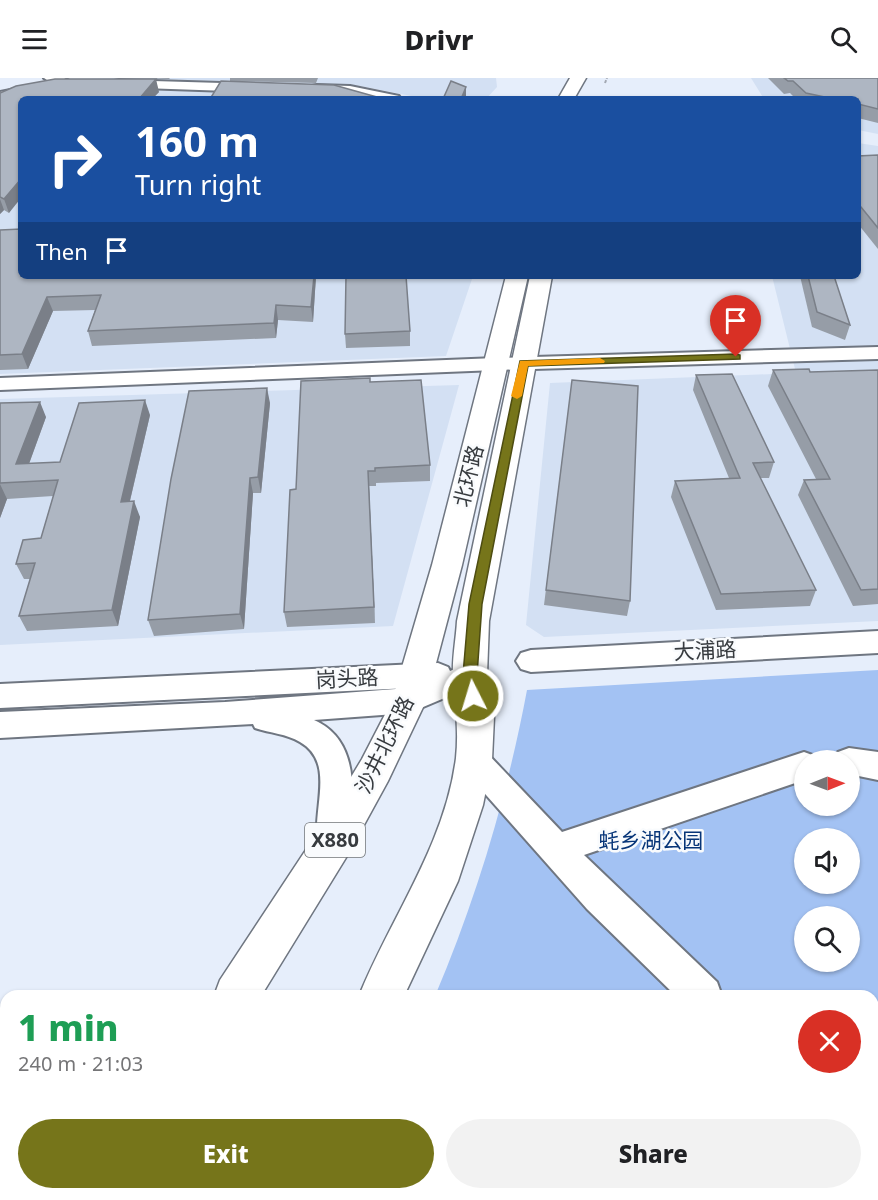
<!DOCTYPE html>
<html lang="en">
<head>
<meta charset="utf-8">
<style>
  body { margin:0; font-family:"Noto Sans","Noto Sans SC",sans-serif; background:#f2f2f2; color:#202124; height:100vh; display:flex; flex-direction:column; font-size:22px; white-space:nowrap }
  * { box-sizing:border-box; margin:0 }
  p { font-size:20px; color:#757577 }
  .icon { flex:none; width:33px; height:33px; fill:none; stroke:currentColor; stroke-width:2; stroke-linecap:round; stroke-linejoin:round }
  .map { position:relative; flex:1; overflow:hidden }
  .sheet { position:absolute; left:0px; top:912px; width:879px; height:210px; display:flex; flex-direction:column; background:#fff; border-radius:18px 18px 0 0; box-shadow:0 2px 4px #0004 }
  .sheet>* { flex:none }
  .hud { position:absolute; left:18px; top:18px; width:843px; height:183px; border-radius:9px; box-shadow:0 2px 4px #0004; background:#1a4fa0; color:#fff; overflow:hidden }
  .needle { width:39px; rotate:89deg }
  .controls { position:absolute; left:794px; top:672px; display:grid; gap:12px }
  .controls a { display:grid; place-items:center; width:66px; height:66px; border-radius:50%; background:#fff; box-shadow:0 2px 4px #0004; font-size:30px }
  .pin { position:absolute; display:grid; place-items:center; width:51px; height:51px; color:#fff; margin:-62px -26px; border-radius:50% 50% 50% 0; rotate:-45deg; box-shadow:0 0 6px #0007 }
  .pin .icon { rotate:45deg }
  .me { position:absolute; width:66px; margin:-33px; rotate:355deg; stroke-linejoin:round; filter:drop-shadow(0 0 4px #0008) }
  .turn { display:flex; align-items:center; gap:21px; height:126px; padding:0 18px; font-size:27px }
  .turn .icon { width:78px; height:78px; stroke-width:2.5 }
  .turn b { display:block; font-size:42px; line-height:51px }
  .then { display:flex; align-items:center; height:57px; padding:0 18px; background:#0003; gap:12px; font-size:22px }
  .round { display:grid; place-items:center; flex:none; width:63px; height:63px; border-radius:32px; background:#f2f2f2 }
  .head { display:flex; align-items:center; justify-content:space-between; height:102px; padding:0 18px }
  h1 { font-size:36px; font-weight:800; line-height:45px; color:#1e9e55 }
  .primary-button { display:flex; gap:12px; margin-top:auto; padding:12px 18px }
  .primary-button a { flex:1; height:69px; border-radius:36px; background:#76751a; color:#fff; font-size:24px; font-weight:800; line-height:69px; text-align:center }
  .primary-button a+a { background:#f2f2f2; color:#202124 }
  header { display:flex; justify-content:space-between; align-items:center; height:78px; padding:0 18px; background:#fff; font-size:27px; font-weight:800 }
  .map>svg:first-child { display:block }
  .built { fill:#d3e0f3 }
  .green { fill:#a3c2f3; fill-rule:evenodd }
  .water { fill:#6e9fec }
  .lines { fill:none; stroke-linecap:round; stroke-linejoin:round }
  .minor-casing { stroke:#6f7681; stroke-width:4 }
  .major-casing { stroke:#6f7681; stroke-width:3 }
  .path { stroke:#a3a9b3; stroke-width:2; stroke-dasharray:3 1.5; stroke-linecap:butt }
  .minor { fill:#fff; fill-rule:evenodd }
  .major { fill:#fff; fill-rule:evenodd }
  .wall { fill:#969da7 }
  .shaded-wall { fill:#7a7f88 }
  .building { fill:#aeb6c2; stroke:#7a7f88; stroke-width:1.5 }
  .route { fill:#76751a; stroke:#4d4c11; stroke-width:1.5 }
  .slow { fill:#f59e0b }
  .labels { text-anchor:middle; stroke-width:5; stroke-linejoin:round; paint-order:stroke }
  .shield { fill:#f9fbfd; stroke:#717578; stroke-width:1.5 }
  .shield-label { font-size:20px; font-weight:bold; fill:#373b3f }
  .street-label { font-size:21px; fill:#373b3f; stroke:#f9fbfd }
  .park-label { font-size:21px; fill:#073578; stroke:#f9fbfd }
</style>
</head>
<body>
<header><svg class="icon" aria-label="menu" viewBox="0 0 24 24"><path d="M4 6h16M4 12h16M4 18h16"/></svg>Drivr<svg class="icon" aria-label="search" viewBox="0 0 24 24"><circle cx="10" cy="10" r="6"/><path d="M15 15l6 6"/></svg></header>
<div class="map">
<svg width="878" height="1122" viewBox="0 0 878 1122">
  <rect width="100%" height="100%" fill="#e6eefb"/>
  <g class="built">
    <polygon points="87,0 496,0 497,9 486,21 427,21 360,8"/>
    <polygon points="751,0 878,0 878,56 858,52 858,21 764,21"/>
    <polygon points="80,10 349,18 362,21 21,21 21,198 473,198 446,278 0,296 0,23"/>
    <polygon points="858,65 878,68 878,543 544,559 526,547 550,305 796,295 772,198 858,198"/>
    <polygon points="459,307 393,548 0,567 0,321"/>
  </g>
  <path class="green" d="M878,592V1122H622L612,1116H873V918H435C477,819 507,718 527,612ZM804,682H849V728H804ZM804,760H849V806H804ZM804,838H849V884H804Z"/>
  <g class="water">
    <polygon points="337,1116 478,1116 488,1122 334,1122"/>
    <polygon points="521,1116 612,1116 622,1122 518,1122"/>
  </g>
  <g class="lines">
    <defs>
      <g id="minor">
        <polygon points="44,0 64,0 73,5 66,9 0,22 0,14 50,4"/>
        <polygon points="119,2 256,6 263,10 256,14 114,9 114,3"/>
        <polygon points="317,7 350,8 399,18 401,21 374,21 350,16 312,14 312,8"/>
        <polygon points="878,269 878,281 496,292 0,312 0,300 496,280"/>
        <polygon points="878,553 878,575 531,594 521,591 516,583 521,575 531,572"/>
        <path d="M438,585L448,589L450,593L470,585L480,589L485,597L480,605L409,635L314,642C351,658 354,697 352,733C351,748 351,761 345,774L333,778L321,774C306,741 340,687 300,664C287,656 270,655 255,650L253,646L0,660V634L225,624L409,610L0,630V606Z"/>
        <polygon points="474,669 485,673 562,754 804,674 815,678 817,682 804,682 804,702 584,777 717,904 722,918 676,918 587,831 463,691 458,682 463,673"/>
        <polygon points="849,670 878,674 878,702 849,696 849,682 833,682 838,674"/>
        <polygon points="873,1028 878,1030 878,1073 873,1071"/>
      </g>
      <g id="major">
        <polygon points="570,0 586,0 574,21 558,21"/>
        <polygon points="506,198 528,198 462,487 426,623 388,703 347,778 261,918 214,918 220,902 319,752 362,681 392,623 432,487"/>
        <path d="M530,198H552L489,543L487,597L494,639L492,682L483,727L458,803L404,918H359C391,839 445,767 456,680C459,652 455,626 453,598C452,580 456,561 457,543Z"/>
        <polygon points="81,1116 132,1116 130,1122 79,1122"/>
        <polygon points="247,1116 298,1116 296,1122 245,1122"/>
      </g>
    </defs>
    <use href="#minor" class="minor-casing"/>
    <use href="#major" class="major-casing"/>
    <polyline class="path" points="605,5 607,0"/>
    <use href="#minor" class="minor"/>
    <use href="#major" class="major"/>
  </g>
  <g class="wall">
    <polygon points="130,0 170,0 169,1"/>
    <polygon points="230,0 318,0 316,5 230,3"/>
    <polygon points="768,0 878,0 878,45 858,40 858,21 796,21 790,15 784,16"/>
    <polygon points="159,14 152,21 21,21 9,135 4,132 0,136 0,15"/>
    <polygon points="878,77 878,171 858,146 858,78"/>
    <polygon points="0,152 21,198 316,198 313,244 278,242 276,260 92,268 88,253 95,232 53,233 28,291 0,292"/>
    <polygon points="800,198 834,198 850,247 845,262 812,249"/>
    <polygon points="410,253 410,268 346,270 345,256"/>
    <polygon points="773,292 810,294 878,292 878,526 853,528 798,417 804,402 816,401 768,308"/>
    <polygon points="696,297 774,384 769,400 760,400 816,512 810,528 716,532 671,419 675,403 729,400 693,312"/>
    <polygon points="572,302 630,523 627,538 544,527"/>
    <polygon points="370,304 430,387 430,403 376,405 376,408 369,408 375,545 287,549 284,534"/>
    <polygon points="0,325 46,339 29,386 60,384 150,337 130,423 140,439 118,548 27,553 19,538 30,501 24,501 16,486 41,460 53,418 7,421 0,440"/>
    <polygon points="270,325 261,415 253,415 244,551 154,558 148,542"/>
  </g>
  <g class="shaded-wall">
    <polygon points="156,1 159,14 152,21 139,21"/>
    <polygon points="466,9 466,21 461,21"/>
    <polygon points="21,101 21,120 9,135 4,121"/>
    <polygon points="0,121 4,132 0,136"/>
    <polygon points="314,198 316,198 313,244 311,229"/>
    <polygon points="47,219 53,233 28,291 22,276"/>
    <polygon points="276,227 278,242 276,260 274,245"/>
    <polygon points="267,310 270,325 261,415 258,399"/>
    <polygon points="145,322 150,337 126,439 121,424"/>
    <polygon points="40,324 46,339 23,402 16,386"/>
    <polygon points="368,393 369,408 375,545 374,529"/>
    <polygon points="250,400 253,415 244,551 240,536"/>
    <polygon points="0,406 7,421 0,440"/>
    <polygon points="134,423 140,439 118,548 112,532"/>
  </g>
  <g class="building">
    <polygon points="784,0 878,0 878,31 858,26 858,21 834,21 806,15 793,3 788,3"/>
    <polygon points="55,1 156,1 139,21 21,21 21,101 4,121 0,119 0,15 16,8"/>
    <polygon points="221,3 334,7 384,21 210,21"/>
    <polygon points="451,3 466,9 461,21 443,21"/>
    <polygon points="878,77 878,150 861,129 858,129 858,78"/>
    <polygon points="21,151 21,198 314,198 311,229 276,227 274,245 88,253 101,217 47,219 22,276 0,277 0,152"/>
    <polygon points="346,198 406,198 410,253 345,256"/>
    <polygon points="808,198 834,198 850,247 817,234"/>
    <polygon points="809,291 810,294 878,292 878,511 861,512 804,402 830,401 773,292"/>
    <polygon points="732,296 774,384 753,385 816,512 721,516 675,403 740,400 696,297"/>
    <polygon points="370,300 370,304 421,302 430,387 375,390 375,393 368,393 374,529 284,534 290,412 296,411 301,303"/>
    <polygon points="572,302 638,308 630,523 546,512"/>
    <polygon points="267,310 258,399 250,400 240,536 148,542 171,401 189,313"/>
    <polygon points="145,322 121,424 134,423 112,532 19,538 35,485 16,486 23,462 41,460 58,402 0,405 0,325 40,324 16,386 60,384 79,325"/>
  </g>
  <polygon class="route" points="736,276 740,277 740,281 528,288 482,526 477,597 480,618 473,624 468,622 463,597 469,526 520,283"/>
  <polygon class="slow" points="600,280 605,283 604,285 528,288 522,318 517,321 511,318 520,283"/>
  <g class="labels">
    <rect class="shield" x="305" y="745" width="60" height="34" rx="4.5"/>
    <g class="shield-label">
      <text x="335" y="769">X880</text>
    </g>
    <g class="street-label">
      <text transform="translate(469 398) rotate(-76)" y="7">北环路</text>
      <text transform="translate(705 573) rotate(-3)" y="7">大浦路</text>
      <text transform="translate(347 601) rotate(-3)" y="7">岗头路</text>
      <text transform="translate(385 667) rotate(-64)" y="7">沙井北环路</text>
    </g>
    <g class="park-label">
      <text x="651" y="770">蚝乡湖公园</text>
    </g>
  </g>
</svg>
<div class="controls">
<a><svg class="needle" viewBox="-14 -14 28 28"><path d="M0-13l5 13h-10z" fill="#e53935"/><path d="M0 13l5-13h-10z" fill="#757577"/></svg></a>
<a><svg class="icon" aria-label="sound" viewBox="0 0 24 24"><path d="M4 9h4l5-4v14l-5-4H4zM17 9q2 3 0 6"/></svg></a>
<a><svg class="icon" aria-label="search" viewBox="0 0 24 24"><circle cx="10" cy="10" r="6"/><path d="M15 15l6 6"/></svg></a>
</div>
<div class="pin" style="left:736px;top:279px;background:#d93025"><svg class="icon" aria-label="arrive" viewBox="0 0 24 24"><path d="M6 21V4h12l-3 4 3 4H6"/></svg></div>
<svg class="me" style="left:473px;top:618px" viewBox="-20 -20 40 40"><circle r="17" fill="#76751a" stroke="#fff" stroke-width="3"/><path d="M0-11L8 9 0 5-8 9z" fill="#fff"/></svg>
<div class="hud">
<div class="turn"><svg class="icon" aria-label="right" viewBox="0 0 24 24"><path d="M7 20v-9h11M14 6l5 5-5 5"/></svg><div><b>160 m</b>Turn right</div></div>
<div class="then">Then<svg class="icon" aria-label="arrive" viewBox="0 0 24 24"><path d="M6 21V4h12l-3 4 3 4H6"/></svg></div>
</div>
<section class="sheet">
<div class="head"><div><h1>1 min</h1><p>240 m · 21:03</p></div><a class="round" style="background:#d93025;color:#fff"><svg class="icon" aria-label="close" viewBox="0 0 24 24"><path d="M6 6l12 12M18 6L6 18"/></svg></a></div>
<div class="primary-button"><a>Exit</a><a>Share</a></div>
</section>
</div>
</body>
</html>
